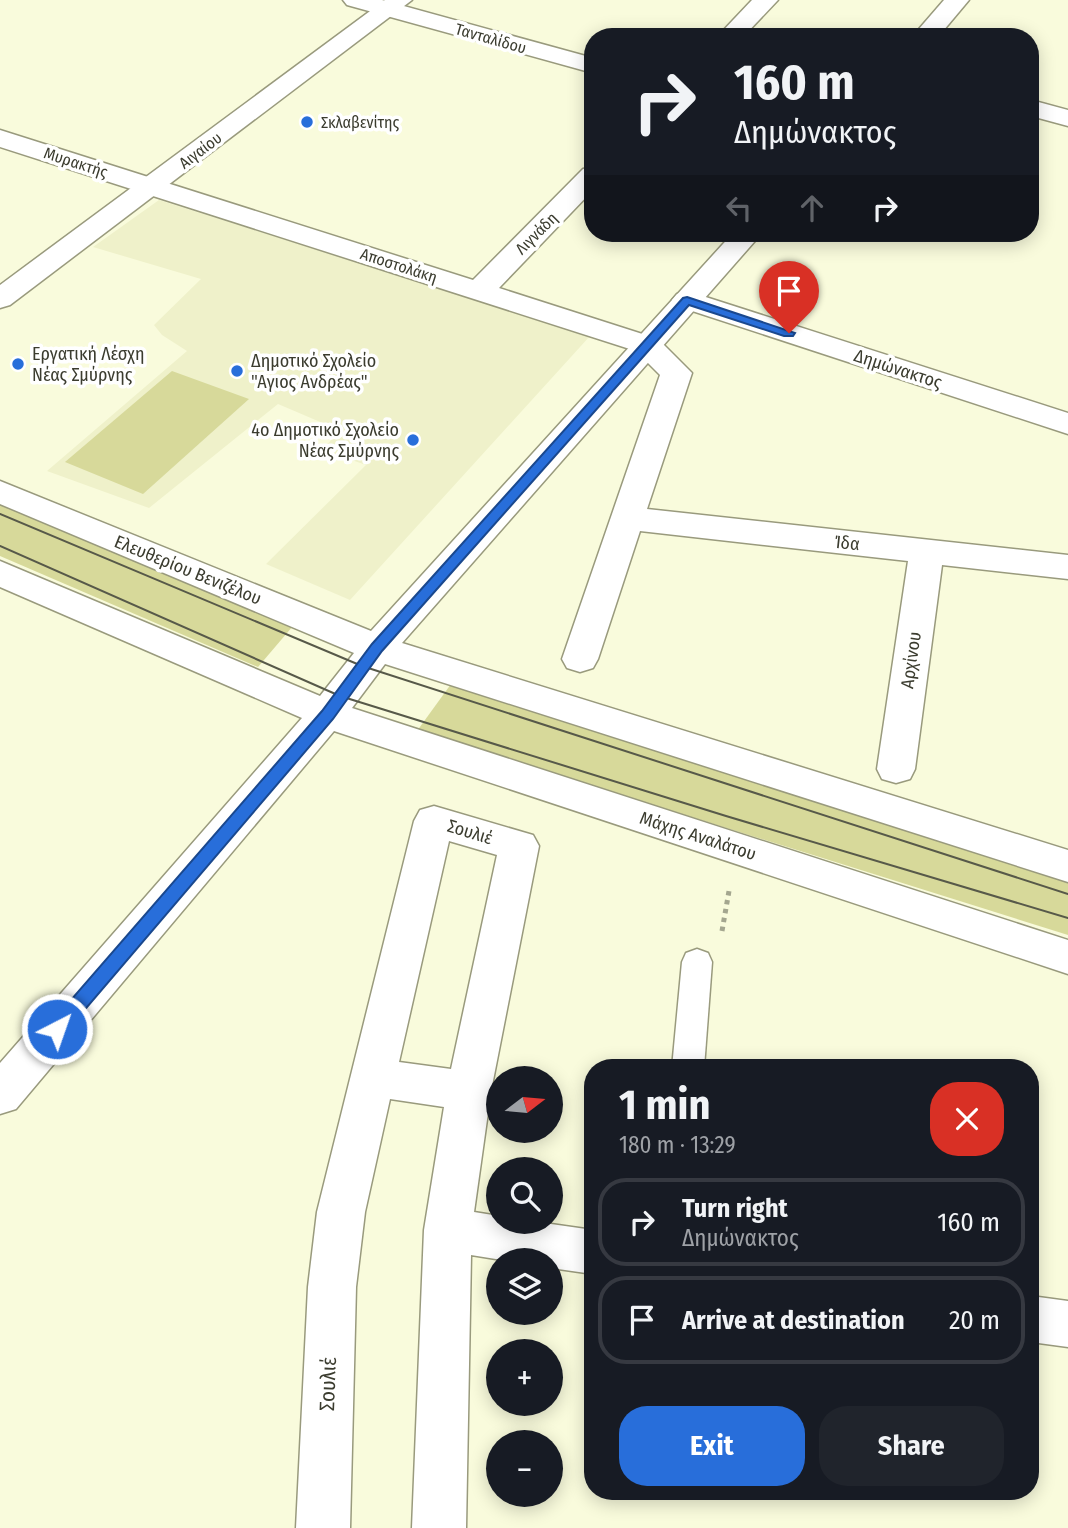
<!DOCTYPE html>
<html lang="en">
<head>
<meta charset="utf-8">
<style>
  body { margin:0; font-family:"Fira Sans Condensed",sans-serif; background:#20242c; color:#f1f3f6; height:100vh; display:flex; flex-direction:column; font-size:26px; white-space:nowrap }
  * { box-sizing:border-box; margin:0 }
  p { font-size:23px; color:#9ea1a6 }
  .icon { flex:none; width:38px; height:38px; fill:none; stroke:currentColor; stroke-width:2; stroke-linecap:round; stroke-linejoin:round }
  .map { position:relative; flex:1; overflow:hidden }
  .side { position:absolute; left:584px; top:1059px; width:455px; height:441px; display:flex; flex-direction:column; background:#171b24; border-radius:28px; box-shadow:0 4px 18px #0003 }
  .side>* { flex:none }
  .hud { position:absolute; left:584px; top:28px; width:455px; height:214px; border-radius:28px; box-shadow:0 4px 18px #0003; background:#171b24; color:#f1f3f6; overflow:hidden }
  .needle { width:46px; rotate:74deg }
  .controls { position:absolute; left:486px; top:1066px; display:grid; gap:14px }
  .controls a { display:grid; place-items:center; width:77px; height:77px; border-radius:50%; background:#171b24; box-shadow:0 4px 18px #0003; font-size:35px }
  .pin { position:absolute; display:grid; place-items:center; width:60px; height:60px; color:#fff; margin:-72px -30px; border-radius:50% 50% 50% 0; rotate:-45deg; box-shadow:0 0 7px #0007 }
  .pin .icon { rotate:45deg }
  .me { position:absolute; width:77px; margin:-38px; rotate:41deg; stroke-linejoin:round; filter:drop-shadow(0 0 5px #0008) }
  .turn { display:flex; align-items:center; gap:24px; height:147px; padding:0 35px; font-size:32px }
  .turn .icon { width:91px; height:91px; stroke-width:2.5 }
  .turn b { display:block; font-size:49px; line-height:60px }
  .lanes { display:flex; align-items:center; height:66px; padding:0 35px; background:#0003; justify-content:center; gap:35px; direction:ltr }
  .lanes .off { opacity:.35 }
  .round { display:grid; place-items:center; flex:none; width:74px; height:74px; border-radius:28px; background:#20242c }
  .summary { display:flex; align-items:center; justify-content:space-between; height:119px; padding:0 35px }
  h1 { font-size:42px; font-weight:700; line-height:52px }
  .button { display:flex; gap:14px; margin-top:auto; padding:14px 35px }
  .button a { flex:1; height:80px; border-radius:28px; background:#286eda; color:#fff; font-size:28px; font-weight:700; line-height:80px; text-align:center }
  .button a+a { background:#20242c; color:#f1f3f6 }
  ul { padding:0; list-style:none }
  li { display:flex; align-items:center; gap:21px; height:88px; margin:0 14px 10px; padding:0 21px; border:4px solid #363941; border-radius:28px }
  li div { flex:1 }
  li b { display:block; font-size:26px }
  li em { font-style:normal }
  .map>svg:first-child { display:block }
  .built { fill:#eff1ca }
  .green { fill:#d7d99a }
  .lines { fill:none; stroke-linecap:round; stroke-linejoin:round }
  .lane-casing { stroke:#999a7d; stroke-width:3 }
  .street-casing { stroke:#999a7d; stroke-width:3 }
  .secondary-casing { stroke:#999a7d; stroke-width:3 }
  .path { stroke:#a4a68f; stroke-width:5; stroke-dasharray:4.5 4.5; stroke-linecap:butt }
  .lane { fill:#fff; fill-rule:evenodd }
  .street { fill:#fff; fill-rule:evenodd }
  .secondary { fill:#fff; fill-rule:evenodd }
  .tram { stroke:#575949; stroke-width:2 }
  .route { fill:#286eda; stroke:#1a488e; stroke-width:2 }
  .poi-dot { fill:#286eda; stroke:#fff; stroke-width:2.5 }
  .labels { text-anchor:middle; stroke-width:7; stroke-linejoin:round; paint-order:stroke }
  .far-street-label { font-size:16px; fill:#3b3c2f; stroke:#fff }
  .far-poi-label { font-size:16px; fill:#3b3c2f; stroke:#fff; text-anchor:start }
  .poi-label { font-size:18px; fill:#3b3c2f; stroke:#fff; text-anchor:start }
  .street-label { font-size:18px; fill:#3b3c2f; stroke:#fff }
  .near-street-label { font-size:21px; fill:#3b3c2f; stroke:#fff }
</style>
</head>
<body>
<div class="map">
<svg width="1068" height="1528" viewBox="0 0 1068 1528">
  <rect width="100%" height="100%" fill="#f9fbdc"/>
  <polygon class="built" points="159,200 407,278 590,336 350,600 266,564 366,465 323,450 339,430 278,404 149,508 47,471 187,351 162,335 154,325 201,279 93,247"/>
  <g class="green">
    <polygon points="172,371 249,399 143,494 65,462"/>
    <polygon points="0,504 293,626 258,667 0,556"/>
    <polygon points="451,684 1068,879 1068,935 417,731"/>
  </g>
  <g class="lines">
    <defs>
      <polygon id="lane" points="697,949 708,953 712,962 704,1068 672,1068 682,962 686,953"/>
      <g id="street">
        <polygon points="343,0 382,0 593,58 593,73 347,5"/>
        <polygon points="752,0 778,0 743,37 717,37"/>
        <polygon points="1031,100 1068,110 1068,126 1031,116"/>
        <polygon points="0,130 473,280 583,169 593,167 593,190 499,288 658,339 692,373 647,509 1068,555 1068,579 942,565 915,769 910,779 896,783 882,779 877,769 908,561 640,531 598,659 593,668 580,672 567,668 562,659 660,375 636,351 0,147"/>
        <polygon points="687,291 1068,413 1068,434 677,306 672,300 677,294"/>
        <path d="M434,806L533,835L539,846L491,1091L474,1212L499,1216V1222H537L593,1230V1274L551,1268V1260H502L471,1255L466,1528H412L424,1230L444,1107L390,1099L365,1212L356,1287L350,1528H296L308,1287L317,1212L414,821L420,810ZM449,841L497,855L451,1069L399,1062Z"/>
        <polygon points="1031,1296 1068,1301 1068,1347 1031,1342"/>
      </g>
      <g id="secondary">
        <polygon points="385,0 412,0 10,305 0,308 0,285"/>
        <polygon points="944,0 969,0 938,37 912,37"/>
        <polygon points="733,233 762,233 402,643 1068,850 1068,882 385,664 352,708 1068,940 1068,974 334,731 16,1109 0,1114 0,1063 302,718 0,587 0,561 320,696 354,653 0,504 0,481 371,631"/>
      </g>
    </defs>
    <use href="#lane" class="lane-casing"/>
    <use href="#street" class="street-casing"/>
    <use href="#secondary" class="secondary-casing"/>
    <polyline class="path" points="722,931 729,891"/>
    <use href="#lane" class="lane"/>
    <use href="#street" class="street"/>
    <use href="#secondary" class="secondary"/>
    <g class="tram">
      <polyline points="0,514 362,666 1068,894"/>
      <polyline points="0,546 340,696 726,816 1068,918"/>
    </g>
  </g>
  <polygon class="route" points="687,297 795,333 793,336 784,336 689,305 382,651 333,719 64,1034 57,1036 51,1034 48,1029 51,1023 322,711 372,644 683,298"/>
  <g class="poi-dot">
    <circle cx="307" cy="122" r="7"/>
    <circle cx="18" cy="364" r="7"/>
    <circle cx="237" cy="371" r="7"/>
    <circle cx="413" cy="440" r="7"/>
  </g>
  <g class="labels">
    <g class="far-street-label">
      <text transform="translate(491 38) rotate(16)" y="6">Τανταλίδου</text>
      <text transform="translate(200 150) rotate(-37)" y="6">Αιγαίου</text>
      <text transform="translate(76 162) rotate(18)" y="6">Μυρακτής</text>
      <text transform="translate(536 233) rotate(-45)" y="6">Λιγνάδη</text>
      <text transform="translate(399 265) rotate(18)" y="6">Αποστολάκη</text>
    </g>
    <g class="far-poi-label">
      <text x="321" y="128">Σκλαβενίτης</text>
    </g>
    <g class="poi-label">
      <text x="32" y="360">Εργατική Λέσχη<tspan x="32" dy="21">Νέας Σμύρνης</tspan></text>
      <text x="251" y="367">Δημοτικό Σχολείο<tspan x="251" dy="21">"Αγιος Ανδρέας"</tspan></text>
      <text x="399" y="436" text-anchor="end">4o Δημοτικό Σχολείο<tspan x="399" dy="21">Νέας Σμύρνης</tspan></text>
    </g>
    <g class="street-label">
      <text transform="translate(898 369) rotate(18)" y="6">Δημώνακτος</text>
      <text transform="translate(847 543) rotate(6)" y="6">Ίδα</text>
      <text transform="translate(188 570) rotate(22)" y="6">Ελευθερίου Βενιζέλου</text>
      <text transform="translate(911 660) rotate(-82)" y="6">Αρχίνου</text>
      <text transform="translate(470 832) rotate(17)" y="6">Σουλιέ</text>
      <text transform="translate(698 836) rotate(18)" y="6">Μάχης Αναλάτου</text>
    </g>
    <g class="near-street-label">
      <text transform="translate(328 1384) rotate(-88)" y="7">Σουλιέ</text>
    </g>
  </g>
</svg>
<div class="controls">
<a><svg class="needle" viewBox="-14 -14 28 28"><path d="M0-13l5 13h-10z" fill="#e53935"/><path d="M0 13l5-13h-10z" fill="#9ea1a6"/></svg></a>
<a><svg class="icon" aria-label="search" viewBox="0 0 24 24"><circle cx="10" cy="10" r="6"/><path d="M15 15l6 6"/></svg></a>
<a><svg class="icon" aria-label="layers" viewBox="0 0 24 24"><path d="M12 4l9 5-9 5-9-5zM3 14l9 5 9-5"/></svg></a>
<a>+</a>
<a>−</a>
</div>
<div class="pin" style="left:789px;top:333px;background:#d93025"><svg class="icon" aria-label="arrive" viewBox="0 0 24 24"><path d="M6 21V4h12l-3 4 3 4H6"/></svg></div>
<svg class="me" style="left:57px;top:1029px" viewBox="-20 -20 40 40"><circle r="17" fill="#286eda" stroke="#fff" stroke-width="3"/><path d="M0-11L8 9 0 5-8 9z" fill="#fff"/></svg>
<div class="hud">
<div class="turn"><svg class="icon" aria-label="right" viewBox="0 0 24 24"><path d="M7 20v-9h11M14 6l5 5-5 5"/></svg><div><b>160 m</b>Δημώνακτος</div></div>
<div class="lanes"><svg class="icon off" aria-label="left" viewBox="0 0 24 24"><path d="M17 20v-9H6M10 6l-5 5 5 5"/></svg><svg class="icon off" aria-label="ahead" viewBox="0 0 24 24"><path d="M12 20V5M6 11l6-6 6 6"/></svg><svg class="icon" aria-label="right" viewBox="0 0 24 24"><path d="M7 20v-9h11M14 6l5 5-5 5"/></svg></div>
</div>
<section class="side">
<div class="summary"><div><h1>1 min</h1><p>180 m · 13:29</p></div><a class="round" style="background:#d93025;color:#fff"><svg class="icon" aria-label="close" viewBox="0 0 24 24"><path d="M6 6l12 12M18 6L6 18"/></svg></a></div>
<ul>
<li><svg class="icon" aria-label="right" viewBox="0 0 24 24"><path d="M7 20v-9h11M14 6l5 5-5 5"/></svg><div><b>Turn right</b><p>Δημώνακτος</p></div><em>160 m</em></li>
<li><svg class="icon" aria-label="arrive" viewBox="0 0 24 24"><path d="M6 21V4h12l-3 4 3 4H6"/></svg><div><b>Arrive at destination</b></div><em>20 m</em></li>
</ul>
<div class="button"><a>Exit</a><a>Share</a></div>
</section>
</div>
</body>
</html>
